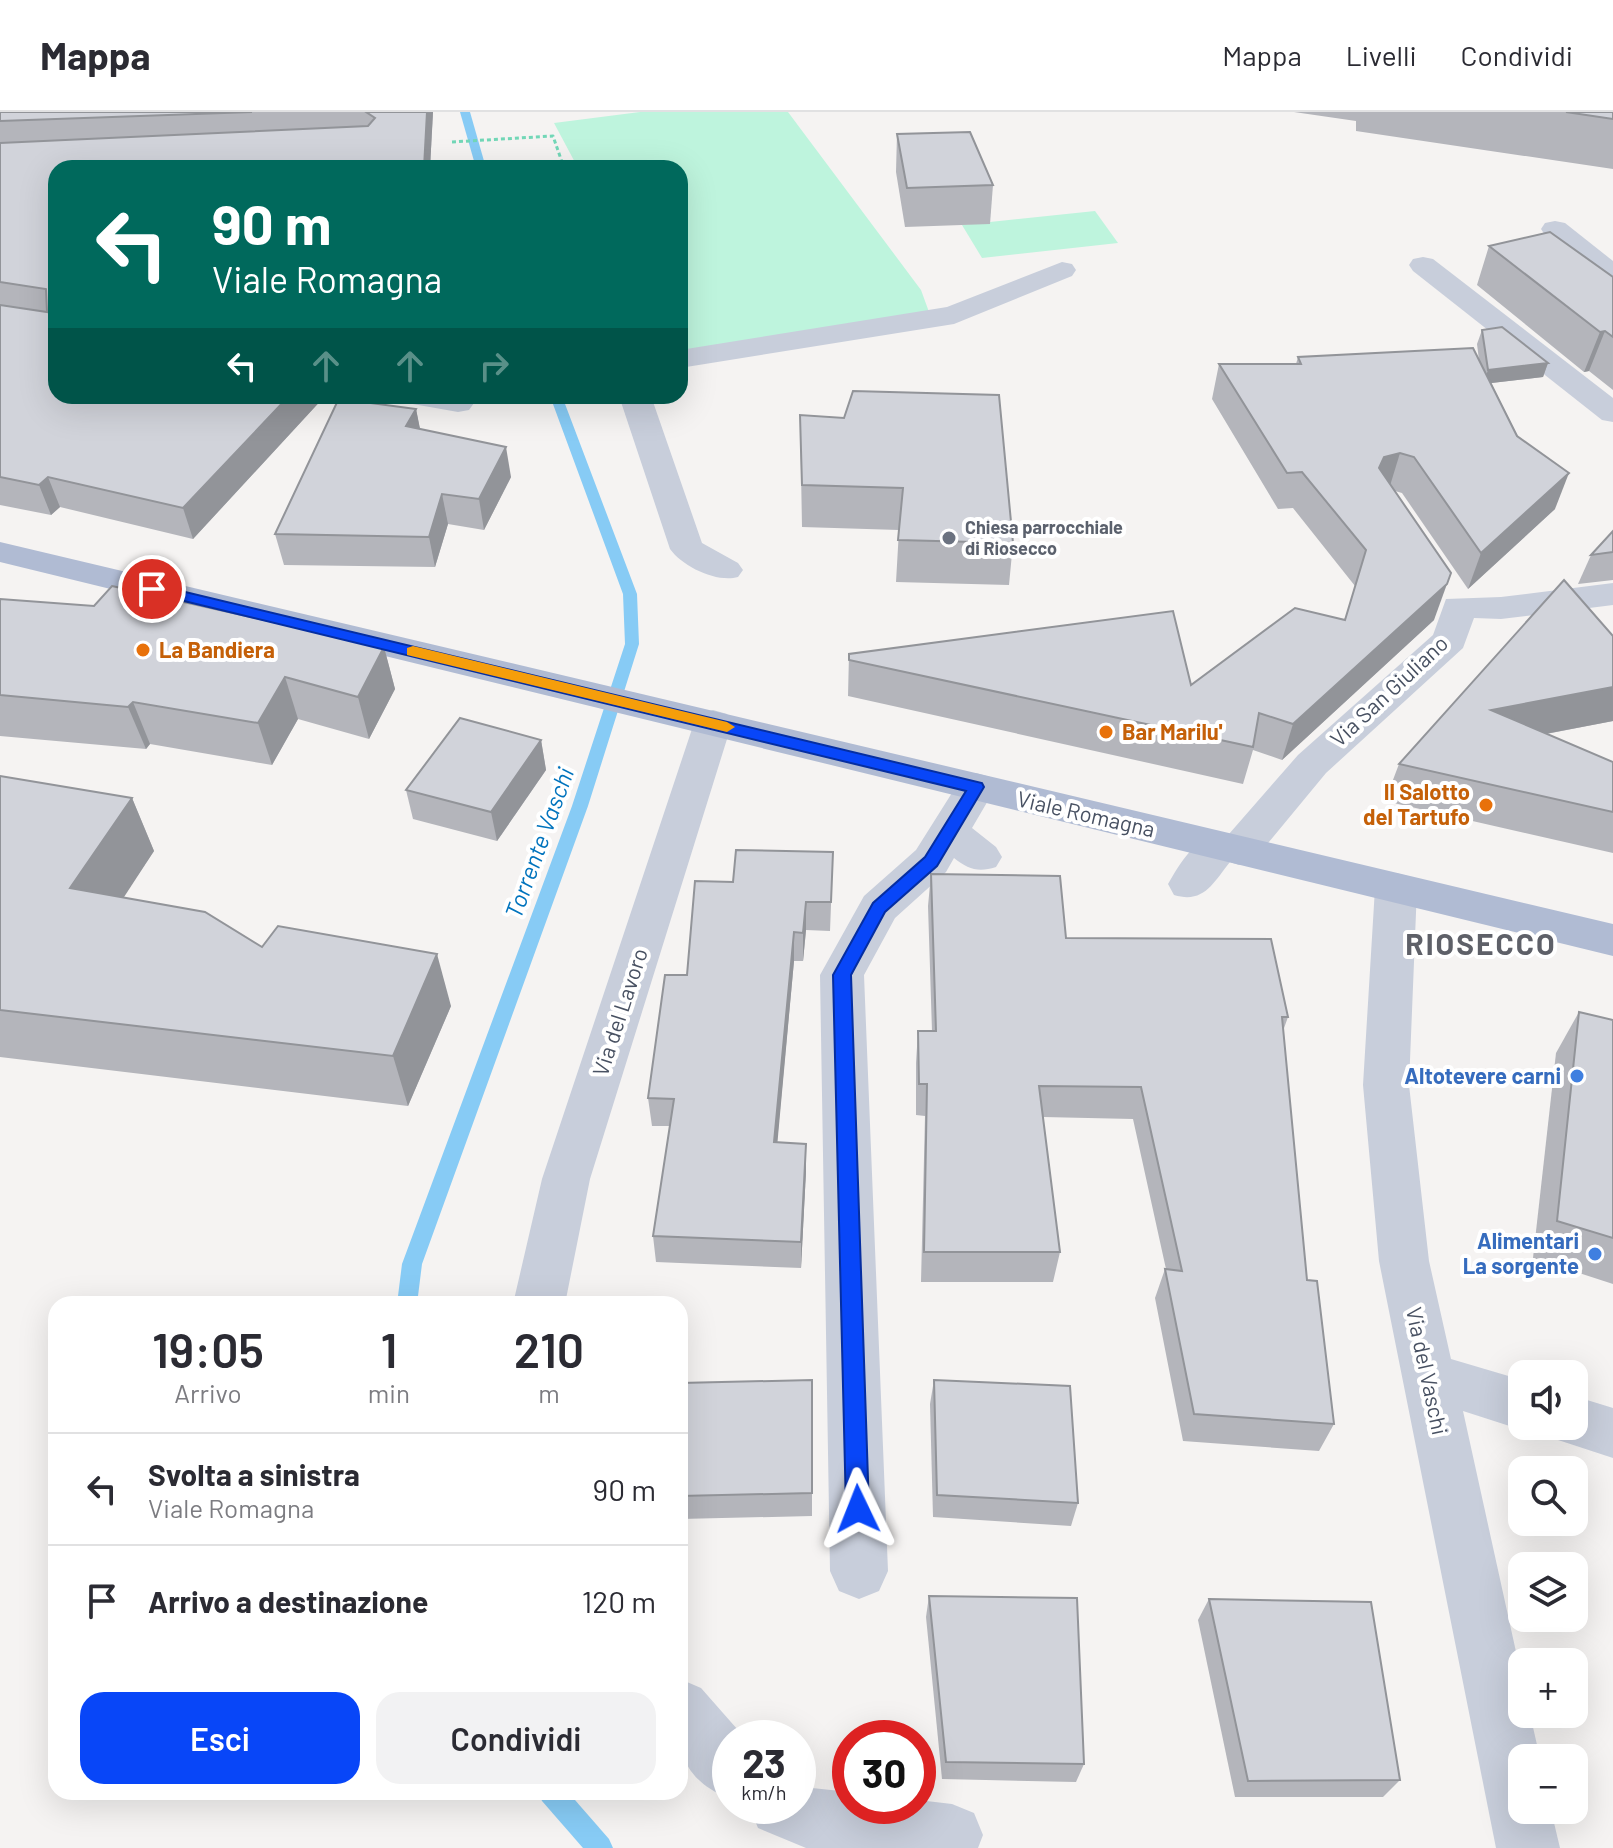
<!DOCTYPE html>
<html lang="it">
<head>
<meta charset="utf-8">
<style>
  body { margin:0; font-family:Barlow,sans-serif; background:#f2f2f3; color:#2b2b33; height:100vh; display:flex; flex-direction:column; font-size:30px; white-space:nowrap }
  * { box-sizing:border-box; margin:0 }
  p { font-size:26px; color:#7c7c81 }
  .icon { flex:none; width:44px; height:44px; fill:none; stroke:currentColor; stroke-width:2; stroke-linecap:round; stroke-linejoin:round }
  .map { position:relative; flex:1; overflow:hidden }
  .side { position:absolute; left:48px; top:1184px; width:640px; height:504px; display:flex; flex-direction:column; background:#fff; border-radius:24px; box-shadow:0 8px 32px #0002 }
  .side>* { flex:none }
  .banner { position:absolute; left:48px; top:48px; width:640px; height:244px; border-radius:24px; box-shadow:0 8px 32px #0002; background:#00695c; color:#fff; overflow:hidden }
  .tools { position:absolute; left:1508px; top:1248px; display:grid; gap:16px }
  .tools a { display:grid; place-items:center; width:80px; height:80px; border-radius:16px; background:#fff; box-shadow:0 8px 32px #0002; font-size:40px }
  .speed { position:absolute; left:712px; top:1608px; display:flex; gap:16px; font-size:40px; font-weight:700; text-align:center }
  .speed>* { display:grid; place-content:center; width:104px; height:104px; border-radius:50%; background:#fff; box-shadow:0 8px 32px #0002; line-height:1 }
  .speed small { font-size:20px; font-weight:400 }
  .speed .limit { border:12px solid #d22; background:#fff; color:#111 }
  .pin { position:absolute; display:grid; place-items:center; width:68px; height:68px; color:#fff; margin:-34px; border:4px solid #fff; border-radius:50%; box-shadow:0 2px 8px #0007 }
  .me { position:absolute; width:88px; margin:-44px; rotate:358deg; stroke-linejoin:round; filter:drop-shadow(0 0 6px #0008) }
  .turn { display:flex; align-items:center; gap:28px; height:168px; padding:0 32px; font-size:36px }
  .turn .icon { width:104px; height:104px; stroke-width:2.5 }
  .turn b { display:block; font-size:56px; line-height:68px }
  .lanes { display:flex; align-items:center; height:76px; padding:0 32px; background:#0003; justify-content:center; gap:40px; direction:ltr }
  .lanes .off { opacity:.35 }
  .eta { display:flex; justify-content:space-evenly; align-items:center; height:136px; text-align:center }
  .eta b { font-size:48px; font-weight:600; line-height:56px }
  .button { display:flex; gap:16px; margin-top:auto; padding:16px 32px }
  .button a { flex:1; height:92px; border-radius:24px; background:#0846f8; color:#fff; font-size:32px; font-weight:600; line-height:92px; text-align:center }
  .button a+a { background:#f2f2f3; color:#2b2b33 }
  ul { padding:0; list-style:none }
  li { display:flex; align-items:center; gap:24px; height:112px; padding:0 32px; border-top:2px solid #e1e1e2 }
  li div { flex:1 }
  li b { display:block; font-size:30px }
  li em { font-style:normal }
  header { display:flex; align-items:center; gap:48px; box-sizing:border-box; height:112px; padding:0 40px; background:#fff; border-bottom:2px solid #e1e1e2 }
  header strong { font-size:38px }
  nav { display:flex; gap:44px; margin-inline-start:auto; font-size:28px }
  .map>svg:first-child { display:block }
  .green { fill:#bef4dd }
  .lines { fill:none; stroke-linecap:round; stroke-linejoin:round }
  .stream { fill:#87cbf5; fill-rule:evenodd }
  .path { stroke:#72d7b7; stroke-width:3; stroke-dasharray:4 3; stroke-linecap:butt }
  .minor { fill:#c8cedb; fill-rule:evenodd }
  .major { fill:#b0bbd3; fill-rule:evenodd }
  .wall { fill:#b4b5bb }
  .shaded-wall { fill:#929499 }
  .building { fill:#d1d3da; stroke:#929499; stroke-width:2 }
  .route { fill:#0846f8; stroke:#052ea1; stroke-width:2 }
  .slow { fill:#f59e0b }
  .worship-dot { fill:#6b7280; stroke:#fff; stroke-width:3 }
  .food-dot { fill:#e8710a; stroke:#fff; stroke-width:3 }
  .shop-dot { fill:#3f7fe0; stroke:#fff; stroke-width:3 }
  .labels { text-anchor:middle; stroke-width:8; stroke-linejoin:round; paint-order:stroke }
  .far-worship-label { font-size:18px; font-weight:bold; fill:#5b616d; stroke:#fff; text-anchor:start }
  .food-label { font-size:22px; font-weight:bold; fill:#c56008; stroke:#fff; text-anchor:start }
  .street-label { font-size:22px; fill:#485162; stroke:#fff }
  .shop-label { font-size:22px; font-weight:bold; fill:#366cbe; stroke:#fff; text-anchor:end }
  .water-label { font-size:24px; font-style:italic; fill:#0073bd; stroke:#fff }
  .district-label { font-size:30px; font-weight:bold; letter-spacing:2px; fill:#5e6068; stroke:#fff }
</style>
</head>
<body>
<header>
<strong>Mappa</strong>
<nav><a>Mappa</a><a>Livelli</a><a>Condividi</a></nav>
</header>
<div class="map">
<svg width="1613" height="1736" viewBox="0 0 1613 1736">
  <rect width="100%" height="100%" fill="#f5f3f2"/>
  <g class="green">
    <polygon points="640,0 788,0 921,178 929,200 680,239 680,56 578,56 554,11"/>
    <polygon points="1095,99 1118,131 982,146 962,113"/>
  </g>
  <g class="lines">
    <g class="stream">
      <polygon points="460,0 470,0 486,56 476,56"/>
      <polygon points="550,284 562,284 637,482 639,532 588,694 422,1152 417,1192 397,1192 402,1152 572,694 625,532 623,482"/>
      <polygon points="538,1680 568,1680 609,1727 613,1736 583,1736 542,1689"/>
    </g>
    <polyline class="path" points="452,30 553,24 564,56"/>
    <g class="minor">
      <polygon points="1555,109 1565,111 1613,149 1613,172 1603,169 1545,123 1541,117 1545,111"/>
      <polygon points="1423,145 1433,147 1613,286 1613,310 1602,308 1413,159 1409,153 1413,147"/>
      <polygon points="1062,150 1072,152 1076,158 1072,164 954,212 680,256 680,238 947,195"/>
      <polygon points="402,284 467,284 474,291 469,298 458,300 407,291"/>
      <path d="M619,284H651L702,431L738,451L743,458L738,465C717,471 683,455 670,437Z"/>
      <path d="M1613,471V493L1501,507L1474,506L1463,536L1326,661L1254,748L1239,753L1230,750C1213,771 1204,792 1174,783L1168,772C1180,751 1202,714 1229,722L1298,643L1433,523L1446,487L1501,485Z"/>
      <polygon points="713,598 727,602 732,611 590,1067 565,1192 513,1192 542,1067 694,611 699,602"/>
      <path d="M976,661L990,665L996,675L972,716L996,735L1002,745L996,755C978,761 968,757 954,746L946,760L895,806L864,863L888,1459L879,1479L859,1487L839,1479L830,1459L820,863L864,784L916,738L962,665Z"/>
      <polygon points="1396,761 1411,765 1417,776 1409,973 1429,1149 1451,1247 1522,1268 1522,1314 1532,1314 1522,1318 1463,1299 1522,1567 1522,1602 1530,1602 1540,1646 1522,1646 1522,1698 1551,1698 1560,1736 1496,1736 1379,1149 1363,973 1375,776 1381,765"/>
      <polygon points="1574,1284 1613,1296 1613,1346 1555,1327 1549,1314 1574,1314"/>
      <path d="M680,1567L701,1576L745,1626H730V1687C668,1661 680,1623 680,1567Z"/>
      <polygon points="798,1670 812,1676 850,1680 850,1694 918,1694 918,1688 952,1692 974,1701 983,1723 978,1736 806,1736 758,1716 749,1694 798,1694"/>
    </g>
    <polygon class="major" points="0,430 1613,812 1613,844 0,450"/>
  </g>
  <g class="wall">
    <polygon points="0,0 433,0 430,55 56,284 325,284 193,427 60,395 51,403 0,393"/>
    <polygon points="1294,0 1613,0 1613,57 1356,19 1356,9"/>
    <polygon points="897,22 993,73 990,112 905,115 896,60"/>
    <polygon points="1489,134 1613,165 1613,278 1589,259 1584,260 1477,173"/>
    <polygon points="1482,218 1548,251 1543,265 1491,271 1555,397 1468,477 1402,381 1395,379 1434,508 1282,648 1253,638 1243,672 848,584 849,542 1191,573 1345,508 1355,474 1293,396 1278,397 1212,287 1219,252 1296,252 1298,245 1479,248 1477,232"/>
    <polygon points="340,284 388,284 380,292 416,297 420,317 511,365 484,418 448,412 435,455 284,453 275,422"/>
    <polygon points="800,303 1013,431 1009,473 896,470 899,418 802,415"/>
    <polygon points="1613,419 1613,468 1578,472 1591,443"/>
    <polygon points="1564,468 1613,609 1546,622 1613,650 1613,741 1385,689 1399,652"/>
    <polygon points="0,487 384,535 395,577 369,627 298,607 272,653 150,632 146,637 0,624"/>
    <polygon points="541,628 546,658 497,729 413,707 406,678"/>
    <polygon points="0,664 132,686 154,739 123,785 262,835 451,894 408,994 0,945"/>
    <polygon points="833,740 830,819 806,818 803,849 794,849 777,1030 806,1059 801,1156 656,1150 653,1124 670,1014 652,1014 648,986 687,863 733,770"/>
    <polygon points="931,762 1066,826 1288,905 1283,919 1307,1168 1334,1312 1319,1339 1183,1329 1155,1186 1165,1157 1166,1157 1133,1007 1043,1005 1060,1140 1053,1170 921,1170 925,1004 916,1003 916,951 918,919 932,919 928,794"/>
    <polygon points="1579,900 1613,908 1613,1172 1533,1146 1556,941"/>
    <polygon points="812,1268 812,1404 680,1407 680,1271"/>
    <polygon points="934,1268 1078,1391 1071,1414 933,1405 930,1292"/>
    <polygon points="929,1484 1084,1652 1076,1670 942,1667 926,1505"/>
    <polygon points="1209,1487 1400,1668 1383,1685 1235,1685 1198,1508"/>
  </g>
  <g class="shaded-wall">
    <polygon points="427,0 433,0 430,56 424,56"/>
    <polygon points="1605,219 1589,259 1584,260 1600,220"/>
    <polygon points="1548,251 1543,265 1483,272 1488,258"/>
    <polygon points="289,284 325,284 193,427 183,396"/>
    <polygon points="352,284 388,284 355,318 348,288"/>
    <polygon points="416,297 422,327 406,314"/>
    <polygon points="506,335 511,365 484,418 479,387"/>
    <polygon points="1400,341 1389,377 1379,356 1384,345"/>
    <polygon points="1569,361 1555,397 1468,477 1481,441"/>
    <polygon points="48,365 60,395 51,403 39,373"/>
    <polygon points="442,382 448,412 435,455 429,425"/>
    <polygon points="1447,472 1434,508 1282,648 1293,612"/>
    <polygon points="384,535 395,577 369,627 358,585"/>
    <polygon points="285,565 298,607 272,653 258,611"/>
    <polygon points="1613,575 1613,609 1476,635 1491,598"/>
    <polygon points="133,590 150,632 146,637 128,595"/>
    <polygon points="541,628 546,658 497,729 491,700"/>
    <polygon points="132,686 154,739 96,828 70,776"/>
    <polygon points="806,790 806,818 803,849 803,821"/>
    <polygon points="794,820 794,849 775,1057 774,1030"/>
    <polygon points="437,842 451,894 408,994 393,944"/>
    <polygon points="806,1032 806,1059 801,1156 801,1130"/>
  </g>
  <g class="building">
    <polygon points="0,0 252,0 0,9"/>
    <polygon points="366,0 427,0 424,56 440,55 441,56 56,56 56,284 289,284 183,396 48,365 39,373 0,365 0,193 47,200 46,177 0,170 0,31 368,14 375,6"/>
    <polygon points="1566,0 1613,0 1613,7"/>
    <polygon points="970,20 993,73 907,76 897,22"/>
    <polygon points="1550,120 1613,165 1613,225 1605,219 1600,220 1489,134"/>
    <polygon points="1502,215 1548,251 1488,258 1482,218"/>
    <polygon points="1473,236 1517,324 1569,361 1481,441 1414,345 1400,341 1384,345 1379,356 1451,461 1447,472 1293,612 1259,601 1253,635 849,548 849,542 1173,499 1191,573 1295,496 1345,508 1366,438 1302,360 1287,361 1219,252 1301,252 1298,245"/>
    <polygon points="853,279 999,283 1013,431 898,428 903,376 802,373 800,303 844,306"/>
    <polygon points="340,284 352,284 348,288 416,297 406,314 506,335 479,387 442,382 429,425 275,422"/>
    <polygon points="1613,419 1613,440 1591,443"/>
    <polygon points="1564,468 1613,524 1613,575 1491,598 1613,650 1613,700 1399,652"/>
    <polygon points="112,474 384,535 358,585 285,565 258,611 133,590 128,595 0,583 0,487 94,494"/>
    <polygon points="460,606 541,628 491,700 406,678"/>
    <polygon points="0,664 132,686 70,776 205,800 262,835 278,814 437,842 393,944 0,898"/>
    <polygon points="736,738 833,740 831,790 806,790 803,821 794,820 774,1030 806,1032 801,1130 653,1124 674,987 648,986 665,863 687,863 695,769 733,770"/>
    <polygon points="931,762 1060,764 1066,826 1271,827 1288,905 1282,905 1307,1168 1317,1169 1334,1312 1194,1302 1165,1157 1182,1159 1141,975 1039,974 1060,1140 924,1140 927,972 919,972 918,919 936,919"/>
    <polygon points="1579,900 1613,908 1613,1126 1557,1109"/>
    <polygon points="812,1268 812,1381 680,1384 680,1271"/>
    <polygon points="934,1268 1070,1274 1078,1391 937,1383"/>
    <polygon points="929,1484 1077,1486 1084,1652 946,1650"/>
    <polygon points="1209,1487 1371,1490 1400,1668 1248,1669"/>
  </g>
  <polygon class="route" points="152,472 982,671 984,675 937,754 885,800 851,863 869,1397 866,1405 858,1408 849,1405 846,1397 833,863 873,791 925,745 966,679 147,480 145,477"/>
  <polygon class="slow" points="413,534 727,610 735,615 727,620 407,543 407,536"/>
  <circle class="worship-dot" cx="949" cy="426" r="8"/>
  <g class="food-dot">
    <circle cx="143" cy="538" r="8"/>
    <circle cx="1106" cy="620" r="8"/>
    <circle cx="1486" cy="693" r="8"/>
  </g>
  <g class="shop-dot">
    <circle cx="1577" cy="964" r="8"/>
    <circle cx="1595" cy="1142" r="8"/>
  </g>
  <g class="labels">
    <g class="far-worship-label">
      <text x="965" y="422">Chiesa parrocchiale<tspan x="965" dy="21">di Riosecco</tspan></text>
    </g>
    <g class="food-label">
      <text x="159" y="546">La Bandiera</text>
      <text x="1122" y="628">Bar Marilu'</text>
      <text x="1470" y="688" text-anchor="end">Il Salotto<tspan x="1470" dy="25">del Tartufo</tspan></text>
    </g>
    <g class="street-label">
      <text transform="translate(1389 579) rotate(-43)" y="8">Via San Giuliano</text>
      <text transform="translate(1086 702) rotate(13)" y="8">Viale Romagna</text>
      <text transform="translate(620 900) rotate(-72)" y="8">Via del Lavoro</text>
      <text transform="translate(1427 1259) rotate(78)" y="8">Via del Vaschi</text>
    </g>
    <g class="shop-label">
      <text x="1561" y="972">Altotevere carni</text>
      <text x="1579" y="1137">Alimentari<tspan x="1579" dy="25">La sorgente</tspan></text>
    </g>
    <g class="water-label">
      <text transform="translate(540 731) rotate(-70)" y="8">Torrente Vaschi</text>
    </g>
    <g class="district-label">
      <text x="1481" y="843">RIOSECCO</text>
    </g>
  </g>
</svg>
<div class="tools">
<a><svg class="icon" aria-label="sound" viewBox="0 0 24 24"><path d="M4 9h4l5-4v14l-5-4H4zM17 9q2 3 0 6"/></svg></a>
<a><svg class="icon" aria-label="search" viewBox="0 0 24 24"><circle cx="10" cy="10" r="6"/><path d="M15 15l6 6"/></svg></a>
<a><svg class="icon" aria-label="layers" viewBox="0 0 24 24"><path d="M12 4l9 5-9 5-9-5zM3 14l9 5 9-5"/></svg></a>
<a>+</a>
<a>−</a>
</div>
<div class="speed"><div>23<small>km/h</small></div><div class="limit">30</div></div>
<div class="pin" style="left:152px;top:477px;background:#d93025"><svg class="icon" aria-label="arrive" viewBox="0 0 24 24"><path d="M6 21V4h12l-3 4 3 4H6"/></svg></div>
<svg class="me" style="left:858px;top:1397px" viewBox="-20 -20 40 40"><path d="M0-17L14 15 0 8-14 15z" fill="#0846f8" stroke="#fff" stroke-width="4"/></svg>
<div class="banner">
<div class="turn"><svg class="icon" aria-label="left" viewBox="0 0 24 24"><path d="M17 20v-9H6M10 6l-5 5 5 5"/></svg><div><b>90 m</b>Viale Romagna</div></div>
<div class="lanes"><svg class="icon" aria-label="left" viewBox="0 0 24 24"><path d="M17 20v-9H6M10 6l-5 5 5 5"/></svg><svg class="icon off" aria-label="ahead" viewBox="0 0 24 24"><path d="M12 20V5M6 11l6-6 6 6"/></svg><svg class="icon off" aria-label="ahead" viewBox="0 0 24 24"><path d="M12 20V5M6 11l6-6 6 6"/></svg><svg class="icon off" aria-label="right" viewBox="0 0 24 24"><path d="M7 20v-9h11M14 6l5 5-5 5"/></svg></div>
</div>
<section class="side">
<div class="eta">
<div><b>19:05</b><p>Arrivo</p></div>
<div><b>1</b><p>min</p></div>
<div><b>210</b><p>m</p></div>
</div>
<ul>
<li><svg class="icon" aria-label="left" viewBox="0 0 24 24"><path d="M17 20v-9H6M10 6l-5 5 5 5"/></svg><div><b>Svolta a sinistra</b><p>Viale Romagna</p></div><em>90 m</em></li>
<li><svg class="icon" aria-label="arrive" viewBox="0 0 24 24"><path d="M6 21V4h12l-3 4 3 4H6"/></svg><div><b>Arrivo a destinazione</b></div><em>120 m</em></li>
</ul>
<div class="button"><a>Esci</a><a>Condividi</a></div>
</section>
</div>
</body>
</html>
